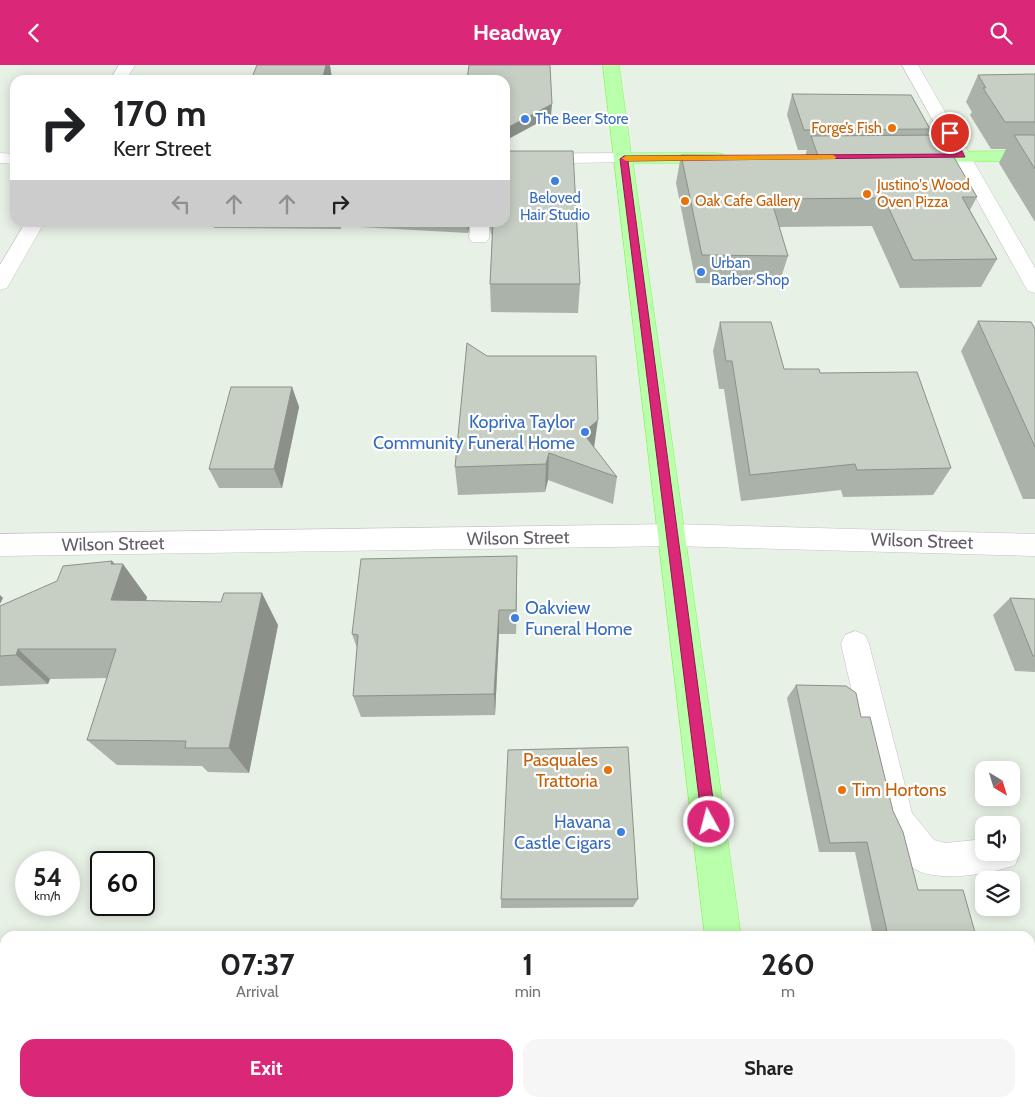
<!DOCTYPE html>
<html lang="en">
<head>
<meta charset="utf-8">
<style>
  body { margin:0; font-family:Cabin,sans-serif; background:#f6f6f6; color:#202124; height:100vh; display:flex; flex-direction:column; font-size:19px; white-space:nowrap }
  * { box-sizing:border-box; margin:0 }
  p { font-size:16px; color:#757577 }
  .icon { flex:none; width:28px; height:28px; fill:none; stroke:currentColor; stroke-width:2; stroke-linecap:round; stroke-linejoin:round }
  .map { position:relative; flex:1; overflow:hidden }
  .details { position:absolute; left:0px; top:866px; width:1035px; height:176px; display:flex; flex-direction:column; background:#fff; border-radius:15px 15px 0 0; box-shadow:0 2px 12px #0003 }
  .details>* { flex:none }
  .guide { position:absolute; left:10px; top:10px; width:500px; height:152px; border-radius:15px; box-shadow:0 2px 12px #0003; background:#fff; color:#202124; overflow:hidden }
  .needle { width:32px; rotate:142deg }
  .tools { position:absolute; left:975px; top:696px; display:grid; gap:10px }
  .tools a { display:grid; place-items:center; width:45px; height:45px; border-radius:10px; background:#fff; box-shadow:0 2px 12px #0003; font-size:25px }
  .speed { position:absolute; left:15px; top:786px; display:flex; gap:10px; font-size:25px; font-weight:700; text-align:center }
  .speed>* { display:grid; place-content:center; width:65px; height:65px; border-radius:50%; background:#fff; box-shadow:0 2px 12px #0003; line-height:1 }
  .speed small { font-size:12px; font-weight:400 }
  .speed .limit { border:2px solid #111; border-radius:8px; background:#fff; color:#111 }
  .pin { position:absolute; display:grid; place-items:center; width:42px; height:42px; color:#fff; margin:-21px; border:2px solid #fff; border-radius:50%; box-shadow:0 1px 5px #0007 }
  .me { position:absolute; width:55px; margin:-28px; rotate:353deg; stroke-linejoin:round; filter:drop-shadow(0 0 4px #0008) }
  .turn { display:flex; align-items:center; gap:18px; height:105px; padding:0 20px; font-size:22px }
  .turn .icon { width:65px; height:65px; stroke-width:2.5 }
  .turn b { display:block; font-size:35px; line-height:42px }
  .lanes { display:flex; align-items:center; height:48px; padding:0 20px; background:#0003; justify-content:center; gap:25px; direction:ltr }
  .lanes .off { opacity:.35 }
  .eta { display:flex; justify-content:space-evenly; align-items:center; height:85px; text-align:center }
  .eta b { font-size:30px; font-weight:800; line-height:35px }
  .cta { display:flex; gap:10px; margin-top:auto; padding:10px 20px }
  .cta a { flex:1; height:58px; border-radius:15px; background:#db2777; color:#fff; font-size:20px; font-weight:800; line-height:58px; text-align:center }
  .cta a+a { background:#f6f6f6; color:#202124 }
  header { display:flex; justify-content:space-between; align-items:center; height:65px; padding:0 20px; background:#db2777; color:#fff; font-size:22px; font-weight:800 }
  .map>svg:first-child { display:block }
  .green { fill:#c1e9e9 }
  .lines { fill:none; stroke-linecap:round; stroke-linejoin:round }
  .minor-casing { stroke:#c5bfc7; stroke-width:1 }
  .major-casing { stroke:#82fb54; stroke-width:1 }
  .minor { fill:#fff; fill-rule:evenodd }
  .major { fill:#b9ffac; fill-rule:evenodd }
  .wall { fill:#abb2a9 }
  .shaded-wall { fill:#8b9189 }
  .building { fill:#c7cfc4; stroke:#8b9189 }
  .route { fill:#db2777; stroke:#8e194d }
  .slow { fill:#f59e0b }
  .shop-dot { fill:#3f7fe0; stroke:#fff; stroke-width:2 }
  .food-dot { fill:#e8710a; stroke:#fff; stroke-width:2 }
  .labels { text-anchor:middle; stroke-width:4.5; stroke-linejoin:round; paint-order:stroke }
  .far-shop-label { font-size:15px; fill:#366cbe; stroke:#fff; text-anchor:start }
  .far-food-label { font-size:15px; fill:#c56008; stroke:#fff; text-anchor:start }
  .shop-label { font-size:18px; fill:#366cbe; stroke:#fff; text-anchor:end }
  .street-label { font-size:18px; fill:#635d67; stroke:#fff }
  .food-label { font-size:18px; fill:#c56008; stroke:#fff; text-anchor:end }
</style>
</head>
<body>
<header><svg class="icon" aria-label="back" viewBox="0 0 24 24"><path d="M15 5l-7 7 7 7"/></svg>Headway<svg class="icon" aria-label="search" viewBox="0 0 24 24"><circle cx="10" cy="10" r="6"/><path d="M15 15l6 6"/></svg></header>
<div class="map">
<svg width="1035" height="1042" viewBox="0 0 1035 1042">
  <rect width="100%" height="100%" fill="#e8f1e6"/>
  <polygon class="green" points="236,1038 646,1038 646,1042 235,1042"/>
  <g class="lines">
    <defs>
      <g id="minor">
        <polygon points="119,0 135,0 126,15 110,15"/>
        <polygon points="902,0 918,0 1035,203 1035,228 1028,226 1025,221"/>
        <polygon points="0,88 15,89 15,99 0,98"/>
        <polygon points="624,88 630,89 633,93 630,97 505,99 505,89"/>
        <polygon points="25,158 44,158 7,223 0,225 0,200"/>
        <polygon points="471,158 489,158 489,173 486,177 472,177 469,173"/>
        <polygon points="673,459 1035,469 1035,491 673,481 0,491 0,469"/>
        <path d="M855,566L865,570L869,579L912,748L934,775L946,778L984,774V788H1011V775L1015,776L1020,788L1015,800C992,809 933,819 912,802C901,793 887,769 882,756L841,579L845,570Z"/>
      </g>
      <g id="major">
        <polygon points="603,0 619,0 631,88 717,88 723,89 726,93 723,97 717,98 633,98 741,871 705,871"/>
        <polygon points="1035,86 1035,96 915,97 909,96 906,92 909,88 915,87"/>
        <polygon points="725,1038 763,1038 764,1042 724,1042"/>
      </g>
    </defs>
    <use href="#minor" class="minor-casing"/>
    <use href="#major" class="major-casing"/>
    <use href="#minor" class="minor"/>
    <use href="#major" class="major"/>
  </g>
  <g class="wall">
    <polygon points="1035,9 1035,157 999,98 1006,84 991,84 970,50 972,47 966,37 978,10"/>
    <polygon points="792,29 930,64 928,70 977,132 970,145 997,194 981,222 900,223 872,161 779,162 788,191 779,219 696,218 676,118 681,90 805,91 807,85 798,85 787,50"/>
    <polygon points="212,158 470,158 468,168 341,161 341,164 214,163"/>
    <polygon points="489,158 505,158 580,219 578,248 491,247 490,219 492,170 491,169"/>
    <polygon points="978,256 1035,264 1035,434 1023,434 961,286"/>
    <polygon points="720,257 784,304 820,308 951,403 933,430 843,432 841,425 741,436 724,324 719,324 713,286"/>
    <polygon points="467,278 594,383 617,412 613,439 548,415 545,427 458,430 455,402"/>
    <polygon points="292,322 299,342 282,423 219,423 209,404"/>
    <polygon points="517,491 516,569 499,569 495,650 361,652 353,631 357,583 352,569"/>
    <polygon points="112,496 147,532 146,536 278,560 249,708 208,707 202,701 117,700 87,675 107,613 50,614 48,619 0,621 0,541"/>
    <polygon points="1010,533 1035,534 1035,607 1015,606 993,550"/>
    <polygon points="796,620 861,652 918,825 976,871 873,871 855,787 819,787 787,633"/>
    <polygon points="501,834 638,834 633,842 501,843"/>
    <polygon points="875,1038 1000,1038 1001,1042 875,1042"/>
  </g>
  <g class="shaded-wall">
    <polygon points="326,0 330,0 332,13 332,15 322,15"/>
    <polygon points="552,39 551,51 505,76 505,64"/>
    <polygon points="467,158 470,158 468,168"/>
    <polygon points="292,322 299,342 282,423 274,404"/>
    <polygon points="598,355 594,383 583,368"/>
    <polygon points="549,388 548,415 545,427 546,399"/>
    <polygon points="517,491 517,516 516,569 516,545"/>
    <polygon points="112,496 120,507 123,499 147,532 136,567 111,535 111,499"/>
    <polygon points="262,528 278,560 249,708 229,683"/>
    <polygon points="0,530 3,533 0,539"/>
    <polygon points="499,545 499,569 495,650 494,629"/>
    <polygon points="18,584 50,614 48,619 16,590"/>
    <polygon points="152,1038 182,1038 181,1042 151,1042"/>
  </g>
  <g class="building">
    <polygon points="257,0 326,0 322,15 251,15"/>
    <polygon points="469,0 550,0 552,39 505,64 505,15 467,15"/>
    <polygon points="1035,9 1035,57 1005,57 983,23 986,23 978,10"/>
    <polygon points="792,29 911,30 930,64 804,65"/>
    <polygon points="941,70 977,132 962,132 997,194 913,195 884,133 771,134 788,191 702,190 681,90 818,91 811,71"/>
    <polygon points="1014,70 1035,70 1035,104"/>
    <polygon points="505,86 573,86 580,219 490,219 493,158 505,158"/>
    <polygon points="978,256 1031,257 1035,264 1035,382"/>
    <polygon points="720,257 771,257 784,304 819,304 820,308 917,307 951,403 857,405 855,399 750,410 732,296 726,296"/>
    <polygon points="467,278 487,291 596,291 598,355 583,368 617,412 549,388 546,399 455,402"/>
    <polygon points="231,322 292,322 274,404 209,404"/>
    <polygon points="517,491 516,545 499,545 494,629 353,631 358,570 352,569 361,494"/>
    <polygon points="112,496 111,499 123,499 111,535 221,537 224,528 262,528 229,683 185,683 186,676 87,675 116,584 18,584 16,590 0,591 0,541 57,516 63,501"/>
    <polygon points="1010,533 1035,534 1035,591 1033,591"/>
    <polygon points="796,620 846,621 856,628 861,652 870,652 893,746 903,767 918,825 963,825 976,871 888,871 867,777 830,778"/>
    <polygon points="628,682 638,834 501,834 508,685"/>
    <polygon points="0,1025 5,1025 5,1038 152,1038 151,1042 0,1042"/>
    <polygon points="890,1038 1000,1038 1001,1042 890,1042"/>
  </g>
  <polygon class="route" points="947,66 953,68 965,92 628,96 716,757 714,762 709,764 704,762 702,757 620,94 624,91 957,89"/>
  <polygon class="slow" points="833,90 836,92 835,94 626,96 622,93 626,91"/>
  <g class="shop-dot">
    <circle cx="525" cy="54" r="5"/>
    <circle cx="555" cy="116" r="5"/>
    <circle cx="701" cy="207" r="5"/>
    <circle cx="585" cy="367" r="5"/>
    <circle cx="515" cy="553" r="5"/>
    <circle cx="621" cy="767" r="5"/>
  </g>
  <g class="food-dot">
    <circle cx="892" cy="63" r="5"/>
    <circle cx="867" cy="129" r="5"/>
    <circle cx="685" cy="136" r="5"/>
    <circle cx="608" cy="705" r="5"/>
    <circle cx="842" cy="725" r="5"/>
  </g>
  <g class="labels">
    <g class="far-shop-label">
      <text x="535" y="59">The Beer Store</text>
      <text x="555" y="138" text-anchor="middle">Beloved<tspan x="555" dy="17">Hair Studio</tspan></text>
      <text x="711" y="203">Urban<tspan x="711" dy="17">Barber Shop</tspan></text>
    </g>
    <g class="far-food-label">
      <text x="882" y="68" text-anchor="end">Forge’s Fish</text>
      <text x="877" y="125">Justino's Wood<tspan x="877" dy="17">Oven Pizza</tspan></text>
      <text x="695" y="141">Oak Cafe Gallery</text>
    </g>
    <g class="shop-label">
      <text x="575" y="363">Kopriva Taylor<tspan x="575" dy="21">Community Funeral Home</tspan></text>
      <text x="525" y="549" text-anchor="start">Oakview<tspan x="525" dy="21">Funeral Home</tspan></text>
      <text x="611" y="763">Havana<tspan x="611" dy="21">Castle Cigars</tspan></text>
    </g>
    <g class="street-label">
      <text transform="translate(518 473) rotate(-1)" y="6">Wilson Street</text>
      <text transform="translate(922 476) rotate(2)" y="6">Wilson Street</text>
      <text transform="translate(113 479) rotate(-1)" y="6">Wilson Street</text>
    </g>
    <g class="food-label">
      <text x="598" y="701">Pasquales<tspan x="598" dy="21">Trattoria</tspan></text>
      <text x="852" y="731" text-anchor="start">Tim Hortons</text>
    </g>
  </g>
</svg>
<div class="tools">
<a><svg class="needle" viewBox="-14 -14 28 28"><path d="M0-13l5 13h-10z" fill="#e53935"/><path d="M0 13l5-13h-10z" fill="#757577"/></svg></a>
<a><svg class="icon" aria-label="sound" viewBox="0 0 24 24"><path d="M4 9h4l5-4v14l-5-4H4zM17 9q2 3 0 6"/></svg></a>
<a><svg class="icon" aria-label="layers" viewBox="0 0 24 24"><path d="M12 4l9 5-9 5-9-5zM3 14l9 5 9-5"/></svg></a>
</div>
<div class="speed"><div>54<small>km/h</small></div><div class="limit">60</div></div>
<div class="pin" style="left:950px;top:68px;background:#d93025"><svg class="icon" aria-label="arrive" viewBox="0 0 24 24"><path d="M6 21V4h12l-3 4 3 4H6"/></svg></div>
<svg class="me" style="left:709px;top:757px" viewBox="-20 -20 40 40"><circle r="17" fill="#db2777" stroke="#fff" stroke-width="3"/><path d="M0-11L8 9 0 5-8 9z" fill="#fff"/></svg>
<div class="guide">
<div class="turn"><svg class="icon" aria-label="right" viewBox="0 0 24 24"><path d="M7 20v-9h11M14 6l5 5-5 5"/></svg><div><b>170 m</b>Kerr Street</div></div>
<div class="lanes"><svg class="icon off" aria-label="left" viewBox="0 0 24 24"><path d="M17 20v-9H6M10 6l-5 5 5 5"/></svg><svg class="icon off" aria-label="ahead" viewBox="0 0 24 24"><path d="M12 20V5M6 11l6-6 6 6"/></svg><svg class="icon off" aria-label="ahead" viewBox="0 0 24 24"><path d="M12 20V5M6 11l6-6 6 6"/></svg><svg class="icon" aria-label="right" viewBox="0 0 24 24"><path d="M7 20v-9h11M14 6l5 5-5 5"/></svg></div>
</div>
<section class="details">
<div class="eta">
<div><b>07:37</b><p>Arrival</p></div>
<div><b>1</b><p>min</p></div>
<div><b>260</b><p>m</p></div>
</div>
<div class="cta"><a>Exit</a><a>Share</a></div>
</section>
</div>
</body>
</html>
